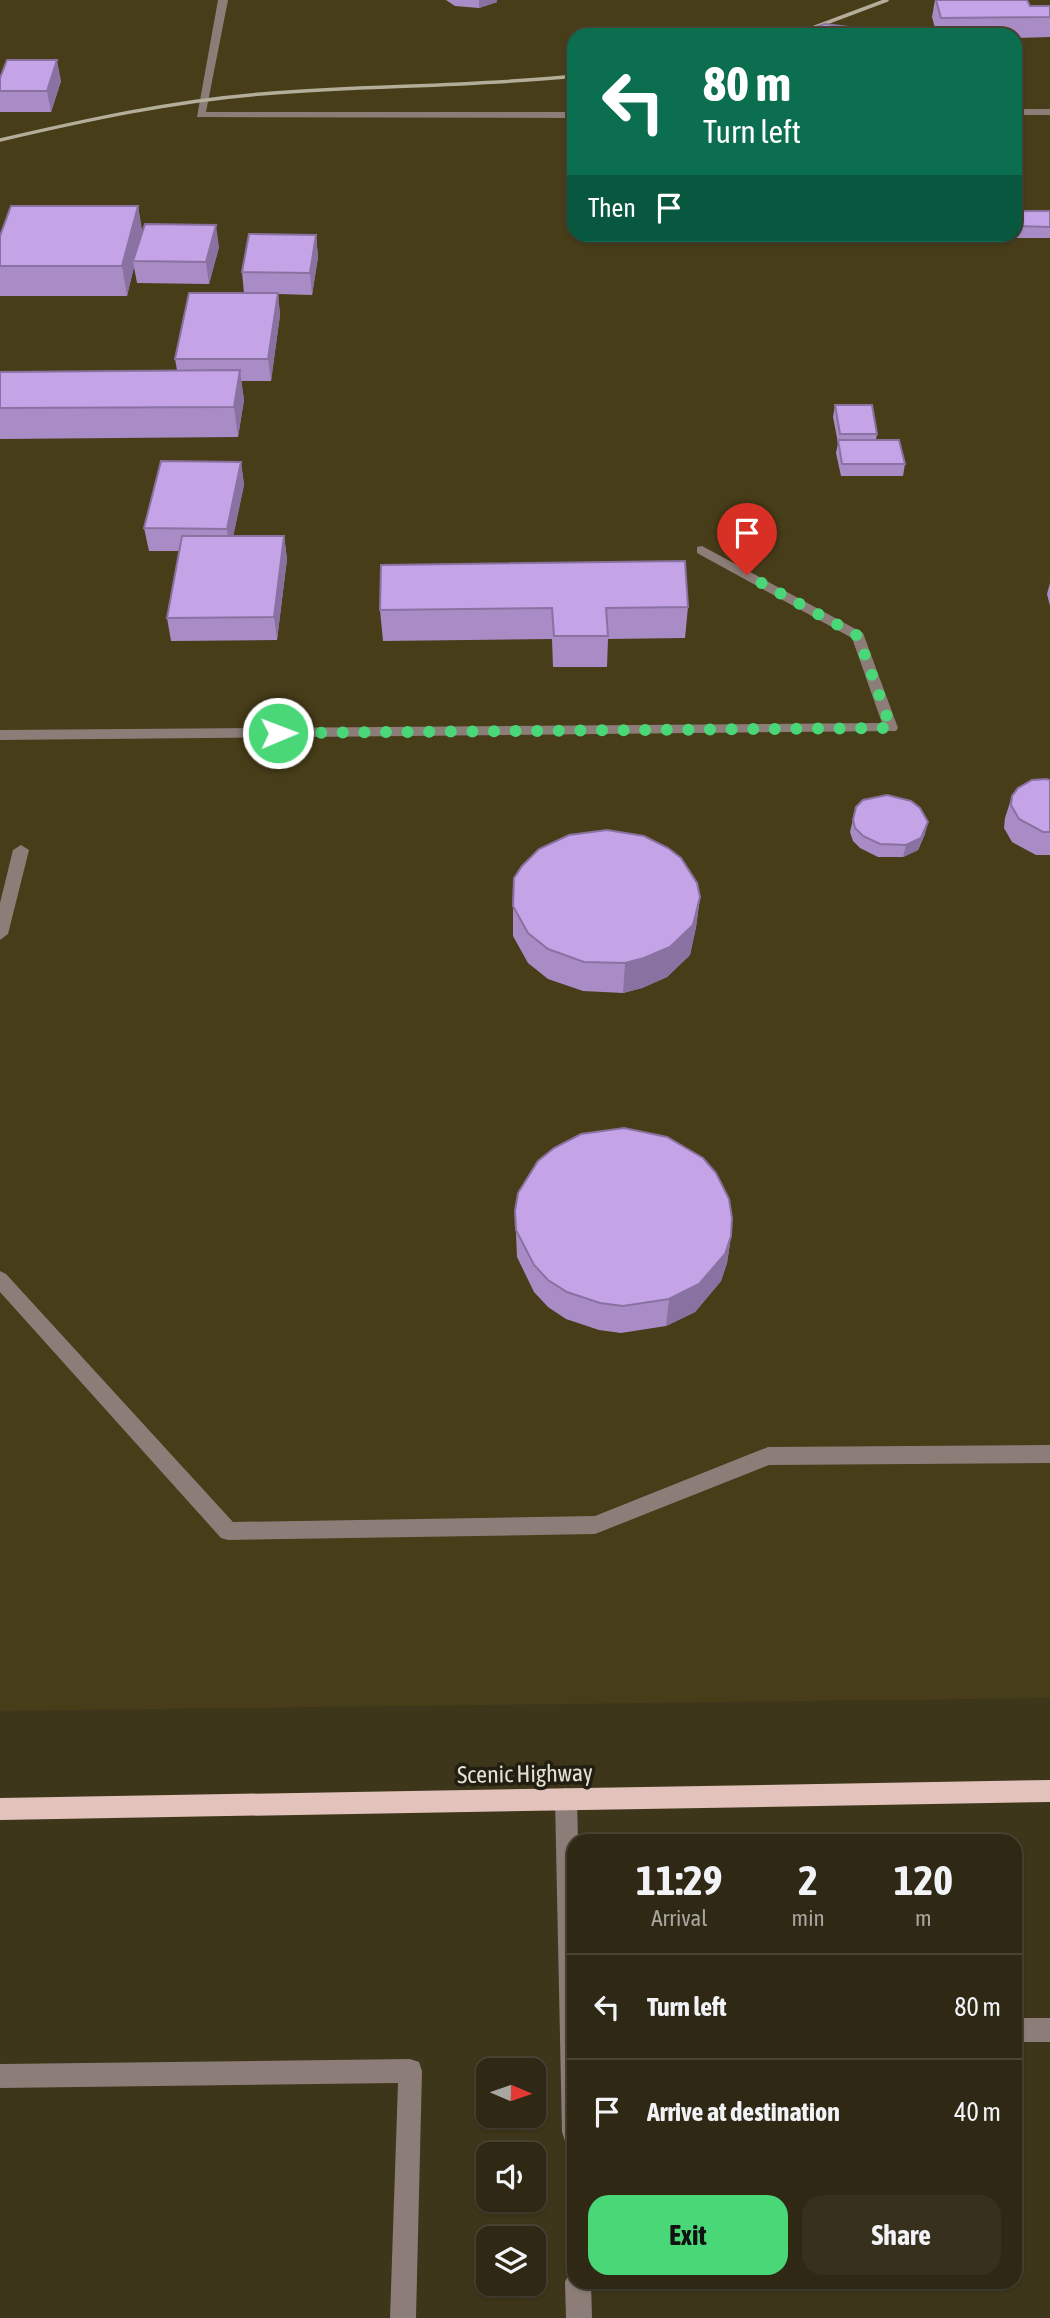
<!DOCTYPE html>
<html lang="en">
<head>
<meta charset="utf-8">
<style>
  body { margin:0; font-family:"Asap Condensed",sans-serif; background:#36301d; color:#f1f3f6; height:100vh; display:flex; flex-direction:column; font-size:26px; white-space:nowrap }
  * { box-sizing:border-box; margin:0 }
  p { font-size:23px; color:#a7a6a0 }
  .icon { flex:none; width:38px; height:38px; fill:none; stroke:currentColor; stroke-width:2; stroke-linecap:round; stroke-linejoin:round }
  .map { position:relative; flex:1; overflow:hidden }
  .details { position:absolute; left:567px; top:1834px; width:455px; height:455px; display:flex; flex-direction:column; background:#2e2814; border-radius:21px; box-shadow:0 2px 5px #0004,0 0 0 2px #494434 }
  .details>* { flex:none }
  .guide { position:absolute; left:567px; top:28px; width:455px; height:214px; border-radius:21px; box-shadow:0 2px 5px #0004,0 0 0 2px #494434; background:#0b6e4f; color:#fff; overflow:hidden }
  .needle { width:46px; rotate:92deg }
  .buttons { position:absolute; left:476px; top:2058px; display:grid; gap:14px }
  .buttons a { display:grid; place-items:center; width:70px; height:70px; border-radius:14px; background:#2e2814; box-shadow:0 2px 5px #0004,0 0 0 2px #494434; font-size:35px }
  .pin { position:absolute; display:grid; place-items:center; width:60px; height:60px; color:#fff; margin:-72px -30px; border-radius:50% 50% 50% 0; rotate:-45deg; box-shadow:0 0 7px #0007 }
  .pin .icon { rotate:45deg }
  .me { position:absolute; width:77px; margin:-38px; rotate:89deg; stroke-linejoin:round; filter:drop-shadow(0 0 5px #0008) }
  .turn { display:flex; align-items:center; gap:24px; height:147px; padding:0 21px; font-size:32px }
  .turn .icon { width:91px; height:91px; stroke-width:2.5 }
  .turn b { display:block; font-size:49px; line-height:60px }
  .then { display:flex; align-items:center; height:66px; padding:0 21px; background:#0003; gap:14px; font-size:26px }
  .eta { display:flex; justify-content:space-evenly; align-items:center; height:119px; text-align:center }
  .eta b { font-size:42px; font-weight:700; line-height:49px }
  .action { display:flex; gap:14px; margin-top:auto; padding:14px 21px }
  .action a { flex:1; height:80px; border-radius:21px; background:#49d778; color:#111; font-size:28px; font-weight:700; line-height:80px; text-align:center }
  .action a+a { background:#36301d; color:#f1f3f6 }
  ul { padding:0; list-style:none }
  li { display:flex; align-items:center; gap:21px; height:105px; padding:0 21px; border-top:2px solid #494434 }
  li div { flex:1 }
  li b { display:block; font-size:26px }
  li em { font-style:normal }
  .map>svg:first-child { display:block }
  .built { fill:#473d19; fill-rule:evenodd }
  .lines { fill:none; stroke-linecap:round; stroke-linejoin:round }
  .minor { fill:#8d7d79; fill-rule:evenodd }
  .major { fill:#e2c2bb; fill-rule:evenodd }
  .rail { stroke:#b3ad99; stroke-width:3.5 }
  .wall { fill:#a98cc6 }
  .shaded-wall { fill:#8972a1 }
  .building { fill:#c4a3e6; stroke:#8972a1; stroke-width:2 }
  .route { stroke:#49d778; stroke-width:12; stroke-dasharray:0 21.6 }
  .labels { text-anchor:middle; stroke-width:7; stroke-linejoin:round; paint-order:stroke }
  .near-street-label { font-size:24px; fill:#e5e0d0; stroke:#211e12 }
</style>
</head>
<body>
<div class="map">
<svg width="1050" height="2318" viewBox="0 0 1050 2318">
  <rect width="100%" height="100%" fill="#3e361a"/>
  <path class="built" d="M0,0H1050V1698L0,1711ZM574,35H1015V234H574Z"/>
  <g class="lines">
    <g class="minor">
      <polygon points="218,0 228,0 206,112 574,112 574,118 197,117"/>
      <rect x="1015" y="109" width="35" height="6"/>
      <polygon points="702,546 863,633 898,728 896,731 0,740 0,730 882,723 852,638 697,553 697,547"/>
      <polygon points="21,845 29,850 8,934 0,940 0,903 13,850"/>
      <polygon points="0,1271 6,1274 233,1522 595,1516 768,1447 1050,1445 1050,1463 769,1465 595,1534 228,1540 221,1538 0,1292"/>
      <polygon points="566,1788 574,1791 577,1799 578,1841 574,1841 574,2144 565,2141 562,2132 555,1799 558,1791"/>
      <rect x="1015" y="2018" width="35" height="24"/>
      <polygon points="410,2059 419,2062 422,2071 416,2318 390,2318 398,2083 0,2088 0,2064"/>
      <polygon points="574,2271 574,2282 591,2282 592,2318 566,2318 565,2282 569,2273"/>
    </g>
    <polygon class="major" points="1050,1780 1050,1802 0,1820 0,1798"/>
    <g class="rail">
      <polyline points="794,35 887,0"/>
      <path d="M0,140C86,120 173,101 261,94C365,85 470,87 574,76"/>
    </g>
  </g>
  <g class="wall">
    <polygon points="446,0 497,0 497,2 479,8 455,6"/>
    <polygon points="935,0 1027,0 1030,6 1050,6 1050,37 1015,38 1015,35 937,35 932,17"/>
    <polygon points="0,78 61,81 51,112 0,112"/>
    <polygon points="138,206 142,233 219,247 209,284 137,283 134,267 127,296 0,296 0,236"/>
    <polygon points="1015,211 1050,211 1050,238 996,238 995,234 1015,234"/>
    <polygon points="316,235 318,257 312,295 278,294 280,315 271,381 241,381 244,400 238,437 0,439 0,372 177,370 175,359 244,293 242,272"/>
    <polygon points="835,405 877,434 876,440 905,464 903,476 841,476 836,453 838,443 833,417"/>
    <polygon points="241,462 244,485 233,536 284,536 287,559 277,640 171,641 167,618 179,551 149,551 144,528"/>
    <polygon points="1050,583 1050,606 1047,594"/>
    <polygon points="688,607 685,638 608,639 607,667 553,667 552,639 383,641 380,610"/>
    <polygon points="1050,780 1050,855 1036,855 1012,842 1004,828 1005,818 1012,796"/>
    <polygon points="856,807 925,834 918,850 903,857 878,857 860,848 853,841 850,832"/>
    <polygon points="700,897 696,927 690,955 667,977 642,988 623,993 583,991 548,979 528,963 513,936 513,906"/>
    <polygon points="515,1211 731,1236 727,1263 721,1281 695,1312 666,1326 621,1333 599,1330 566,1319 548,1307 534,1292 517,1257"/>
  </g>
  <g class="shaded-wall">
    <polygon points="479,0 497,0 497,2 479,8"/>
    <polygon points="57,60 61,81 51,112 47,91"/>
    <polygon points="138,206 143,235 133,261 134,267 127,296 122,266"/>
    <polygon points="216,225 219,247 209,284 206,262"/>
    <polygon points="316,235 318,257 312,295 310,273"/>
    <polygon points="278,293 280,315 271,381 268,359"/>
    <polygon points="240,370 244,400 238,437 234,407"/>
    <polygon points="241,462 244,485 230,552 227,529"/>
    <polygon points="284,536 287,559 277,640 274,617"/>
    <polygon points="928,822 925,834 918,850 903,857 906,845"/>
    <polygon points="700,897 696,927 690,955 667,977 642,988 623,993 625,963"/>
    <polygon points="731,1236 727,1263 721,1281 695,1312 666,1326 669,1299"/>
  </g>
  <g class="building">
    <polygon points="936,0 1027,0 1030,6 1050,6 1050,17 941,18"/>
    <polygon points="825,24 849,27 861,33 861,35 803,35 806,30"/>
    <polygon points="7,60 57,60 47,91 0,91 0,78"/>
    <polygon points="11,206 138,206 122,266 0,266 0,236"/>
    <polygon points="1015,211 1050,211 1050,227 1015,226"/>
    <polygon points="145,224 216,225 206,262 133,261"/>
    <polygon points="249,234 316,235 310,273 242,272"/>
    <polygon points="189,293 278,293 268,359 175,359"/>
    <polygon points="240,370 234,407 0,408 0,372"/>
    <polygon points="835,405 872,405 877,434 840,434"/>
    <polygon points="838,440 899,440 905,464 842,464"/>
    <polygon points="161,461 241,462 227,529 144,528"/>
    <polygon points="182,536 284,536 274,617 167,618"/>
    <polygon points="685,561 688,607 606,608 608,636 554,636 552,608 380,610 381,565"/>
    <polygon points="1046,779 1050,780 1050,832 1043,832 1019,819 1011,805 1012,796 1018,788 1032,780"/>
    <polygon points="887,795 911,801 920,808 928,822 921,838 906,845 880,844 863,836 855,828 853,820 856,807 863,800"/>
    <polygon points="607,830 644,836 668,848 681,858 697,883 700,897 693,925 670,947 644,958 625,963 584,962 548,949 528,933 513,906 514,878 522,866 539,849 569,835"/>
    <polygon points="624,1128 667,1137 703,1158 716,1173 729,1199 732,1218 731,1236 725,1254 699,1284 669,1299 623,1306 600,1303 567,1292 548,1280 534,1265 516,1230 515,1211 518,1193 538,1161 554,1148 581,1134"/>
  </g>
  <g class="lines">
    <polyline class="route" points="278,733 891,728 858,636 747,575"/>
  </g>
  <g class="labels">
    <g class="near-street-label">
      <text transform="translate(525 1774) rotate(-1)" y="8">Scenic Highway</text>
    </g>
  </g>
</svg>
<div class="buttons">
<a><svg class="needle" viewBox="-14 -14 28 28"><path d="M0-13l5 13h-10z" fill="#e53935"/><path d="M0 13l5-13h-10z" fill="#a7a6a0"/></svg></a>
<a><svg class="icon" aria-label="sound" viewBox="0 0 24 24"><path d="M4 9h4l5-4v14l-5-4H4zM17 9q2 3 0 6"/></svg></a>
<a><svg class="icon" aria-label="layers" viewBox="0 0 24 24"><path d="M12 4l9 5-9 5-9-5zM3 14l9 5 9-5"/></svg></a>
</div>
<div class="pin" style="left:747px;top:575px;background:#d93025"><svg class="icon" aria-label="arrive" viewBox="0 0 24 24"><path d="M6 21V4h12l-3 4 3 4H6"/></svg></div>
<svg class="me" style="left:278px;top:733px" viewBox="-20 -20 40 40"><circle r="17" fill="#49d778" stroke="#fff" stroke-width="3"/><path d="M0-11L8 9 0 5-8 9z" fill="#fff"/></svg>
<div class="guide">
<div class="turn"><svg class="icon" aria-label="left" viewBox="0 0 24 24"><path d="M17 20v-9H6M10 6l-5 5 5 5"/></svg><div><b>80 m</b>Turn left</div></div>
<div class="then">Then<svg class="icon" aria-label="arrive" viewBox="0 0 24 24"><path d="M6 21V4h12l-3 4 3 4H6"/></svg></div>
</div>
<section class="details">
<div class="eta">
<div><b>11:29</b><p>Arrival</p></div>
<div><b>2</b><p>min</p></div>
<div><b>120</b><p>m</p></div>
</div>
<ul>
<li><svg class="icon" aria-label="left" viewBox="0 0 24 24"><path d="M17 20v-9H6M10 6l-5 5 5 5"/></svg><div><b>Turn left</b></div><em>80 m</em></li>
<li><svg class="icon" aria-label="arrive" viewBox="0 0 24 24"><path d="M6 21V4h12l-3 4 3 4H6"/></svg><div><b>Arrive at destination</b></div><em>40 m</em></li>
</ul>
<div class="action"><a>Exit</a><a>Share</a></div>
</section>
</div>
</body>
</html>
